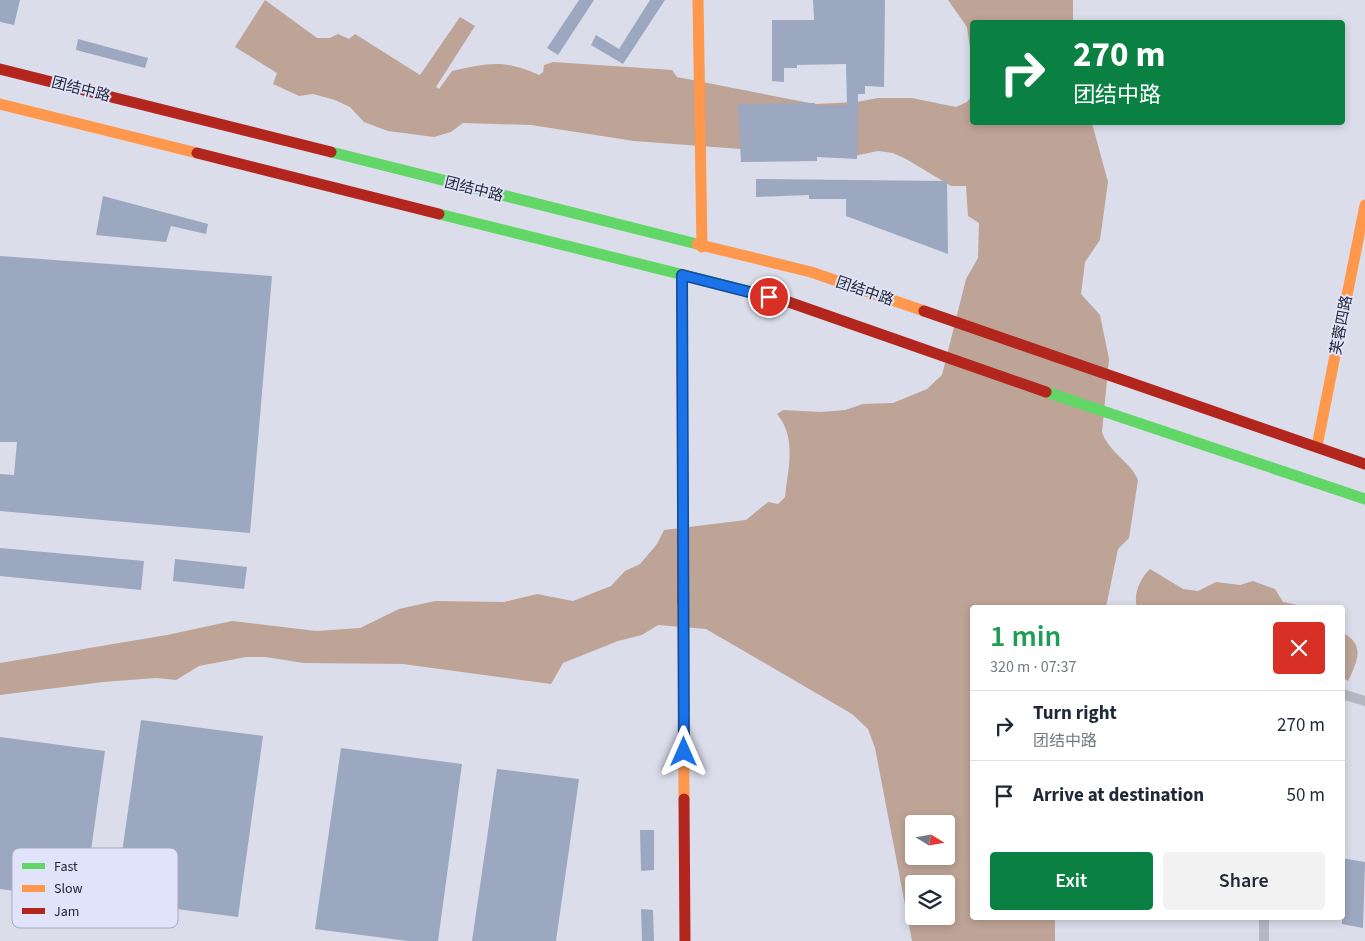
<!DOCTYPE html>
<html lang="en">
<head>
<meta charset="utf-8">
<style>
  body { margin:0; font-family:"Source Sans 3","Noto Sans SC",sans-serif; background:#f2f2f3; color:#1f2937; height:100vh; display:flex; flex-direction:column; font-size:19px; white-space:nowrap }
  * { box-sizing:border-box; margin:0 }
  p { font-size:16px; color:#747a83 }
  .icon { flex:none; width:28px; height:28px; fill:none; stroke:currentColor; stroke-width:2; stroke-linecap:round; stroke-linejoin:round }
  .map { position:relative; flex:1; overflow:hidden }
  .details { position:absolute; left:970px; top:605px; width:375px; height:315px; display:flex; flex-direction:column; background:#fff; border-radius:5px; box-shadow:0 2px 8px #0003 }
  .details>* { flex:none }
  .guide { position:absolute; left:970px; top:20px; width:375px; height:105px; border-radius:5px; box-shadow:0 2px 8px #0003; background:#0b8043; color:#fff; overflow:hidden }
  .needle { width:32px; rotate:101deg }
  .controls { position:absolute; left:905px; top:815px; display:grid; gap:10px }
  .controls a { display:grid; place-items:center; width:50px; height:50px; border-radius:5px; background:#fff; box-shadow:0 2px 8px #0003; font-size:25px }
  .pin { position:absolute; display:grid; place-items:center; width:42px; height:42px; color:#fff; margin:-21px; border:2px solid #fff; border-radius:50%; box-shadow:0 1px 5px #0007 }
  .me { position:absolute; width:55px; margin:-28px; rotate:0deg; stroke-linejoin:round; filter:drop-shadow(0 0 4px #0008) }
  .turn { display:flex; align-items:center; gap:18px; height:105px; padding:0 20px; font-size:22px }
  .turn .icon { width:65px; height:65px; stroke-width:2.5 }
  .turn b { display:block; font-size:35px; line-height:42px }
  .round { display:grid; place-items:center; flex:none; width:52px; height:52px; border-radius:5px; background:#f2f2f3 }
  .headline { display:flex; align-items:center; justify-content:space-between; height:85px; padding:0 20px }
  h1 { font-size:30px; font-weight:600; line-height:38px; color:#1e9e55 }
  .cta { display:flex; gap:10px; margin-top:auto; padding:10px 20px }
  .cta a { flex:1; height:58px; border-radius:5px; background:#0b8043; color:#fff; font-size:20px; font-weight:600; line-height:58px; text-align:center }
  .cta a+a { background:#f2f2f3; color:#1f2937 }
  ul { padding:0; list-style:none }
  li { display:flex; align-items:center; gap:15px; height:70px; padding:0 20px; border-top:1px solid #e0e1e3 }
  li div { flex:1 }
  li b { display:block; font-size:19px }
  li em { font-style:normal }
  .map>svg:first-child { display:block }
  .water { fill:#bea496; fill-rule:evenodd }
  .building { fill:#9ba8c0 }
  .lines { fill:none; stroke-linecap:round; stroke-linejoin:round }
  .street { stroke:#b5b7c3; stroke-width:10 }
  .fast { stroke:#63d668; stroke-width:11 }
  .slow { stroke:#ff974d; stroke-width:11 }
  .jam { stroke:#b3261e; stroke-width:11 }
  .route-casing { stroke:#114b97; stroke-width:12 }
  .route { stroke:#1a73e8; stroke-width:9 }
  .labels { text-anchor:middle; stroke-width:4; stroke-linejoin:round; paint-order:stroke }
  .street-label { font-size:15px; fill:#242934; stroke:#e0e3fa }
  .key { fill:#e0e3fa; stroke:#a8abbf; stroke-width:1 }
  .key-label { font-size:14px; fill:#242934 }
</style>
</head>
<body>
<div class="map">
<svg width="1365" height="941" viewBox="0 0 1365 941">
  <rect width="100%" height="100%" fill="#dbddeb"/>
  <g class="water">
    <path d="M265,0L317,38H330L338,34L349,39L355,34L420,75L460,17L475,26L436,87L439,89L452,71C488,63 504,59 539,75L543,72L544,65L553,62L672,70L677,77L815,104L857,102L878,98H912L956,107L967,102L972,96V122L1092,123L1108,182L1100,240L1085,262L1081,294L1100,315L1109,359L1102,432C1109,453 1132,463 1138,480L1129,538L1118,549L1106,607L972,608V918H1055V941H912L875,748L868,729L852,714L706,629L658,625L642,635L618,641L563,663L551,684L403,664L304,663L265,657H246L199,666L176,680L156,678L103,682L0,695V663L167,635L232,621L316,631L360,628L399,609L435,601L504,602L537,594L573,601L611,586L625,571L640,564L657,544L664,530L746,520L768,502L778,504L785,497C788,468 797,438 777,414L783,410L821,412L845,410L863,404L893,403L927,389L942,375L966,279L978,258L979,223L968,216L966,186H951L906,159L893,153L878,151L849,157L634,141L531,125L463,123L451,132L434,137L388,131L364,122L350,107L335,100L313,94L299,96L273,84L277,73L235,47ZM914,824H946V856H914ZM914,884H946V916H914Z"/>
    <polygon points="948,0 1073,0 1073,22 972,22 972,62 967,27"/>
    <path d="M1150,569L1183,589L1198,591L1216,582L1240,585L1253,581L1275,589L1283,602L1307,607H1137C1133,595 1140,578 1150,569Z"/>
    <path d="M1343,633C1365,645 1358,660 1348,681L1343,678Z"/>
  </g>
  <g class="building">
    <polygon points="0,0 20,0 14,25 0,22"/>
    <polygon points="579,0 594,0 558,55 547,48"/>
    <polygon points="650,0 665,0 623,64 591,45 596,35 619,49"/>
    <polygon points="813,0 885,0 884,87 865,86 865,94 858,94 857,159 817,157 817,161 741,162 738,104 815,103 815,106 847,105 846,64 797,65 797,68 784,68 784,82 772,81 772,20 814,20"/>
    <polygon points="78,39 148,58 145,68 76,50"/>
    <polygon points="756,179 947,181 948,254 846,216 846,199 809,199 809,195 756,197"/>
    <polygon points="103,196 208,224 206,234 171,226 166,242 96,235"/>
    <polygon points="0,256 272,276 250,533 0,511 0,474 14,475 17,442 0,442"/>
    <polygon points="0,548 144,561 141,590 0,576"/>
    <polygon points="175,559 247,567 244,589 173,581"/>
    <polygon points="141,720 263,736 238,917 115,901"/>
    <polygon points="0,737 105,751 84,900 0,889"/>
    <polygon points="341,748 462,764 438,941 408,941 315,929"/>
    <polygon points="497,769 579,779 556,941 472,941"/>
    <polygon points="640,830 654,830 654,870 641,871"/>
    <polygon points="1342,858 1365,862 1363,928 1342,924"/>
    <polygon points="641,909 653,910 654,941 642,941"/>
  </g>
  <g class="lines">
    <g class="street">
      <polyline points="1342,694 1365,701"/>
      <polyline points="1264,941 1264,918"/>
    </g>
    <g class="fast">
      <polyline points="331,152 697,244"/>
      <polyline points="439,214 780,299"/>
      <polyline points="1046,392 1365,499"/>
    </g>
    <g class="slow">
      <polyline points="698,0 702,247"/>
      <polyline points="0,104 197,153"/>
      <polyline points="697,244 811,272 924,311"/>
      <polyline points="1317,446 1365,205"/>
      <polyline points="683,603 684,799"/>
    </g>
    <g class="jam">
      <polyline points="0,69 331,152"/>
      <polyline points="197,153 439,214"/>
      <polyline points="682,275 683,603"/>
      <polyline points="780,299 1046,392"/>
      <polyline points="924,311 1365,464"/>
      <polyline points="684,799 685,941"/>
    </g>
  </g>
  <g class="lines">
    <defs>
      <polyline id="route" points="684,752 682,275 769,297"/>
    </defs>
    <use href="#route" class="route-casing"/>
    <use href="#route" class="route"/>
  </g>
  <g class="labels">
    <g class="street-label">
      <text transform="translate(81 89) rotate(14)" y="5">团结中路</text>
      <text transform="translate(474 189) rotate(14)" y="5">团结中路</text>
      <text transform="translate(865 291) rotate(19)" y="5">团结中路</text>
      <text transform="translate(1341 325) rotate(-79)" y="5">芙蓉四路</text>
    </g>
  </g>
  <rect x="12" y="848" width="166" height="80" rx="8" class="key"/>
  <rect x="22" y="863" width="23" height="6" fill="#63d668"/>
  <rect x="22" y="885" width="23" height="7" fill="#ff974d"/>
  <rect x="22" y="908" width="23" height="6" fill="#b3261e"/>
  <g class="key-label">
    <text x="54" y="871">Fast</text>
    <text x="54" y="893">Slow</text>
    <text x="54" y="916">Jam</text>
  </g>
</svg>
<div class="controls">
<a><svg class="needle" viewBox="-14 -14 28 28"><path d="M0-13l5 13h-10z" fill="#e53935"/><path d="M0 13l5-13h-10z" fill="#747a83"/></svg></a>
<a><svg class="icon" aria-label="layers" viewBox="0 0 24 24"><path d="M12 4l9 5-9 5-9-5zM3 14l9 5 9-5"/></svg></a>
</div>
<div class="pin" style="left:769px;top:297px;background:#d93025"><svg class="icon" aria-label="arrive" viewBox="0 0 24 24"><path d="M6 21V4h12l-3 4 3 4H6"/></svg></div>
<svg class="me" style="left:684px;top:752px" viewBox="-20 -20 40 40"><path d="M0-17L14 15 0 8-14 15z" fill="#1a73e8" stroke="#fff" stroke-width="4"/></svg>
<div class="guide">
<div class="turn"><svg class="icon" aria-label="right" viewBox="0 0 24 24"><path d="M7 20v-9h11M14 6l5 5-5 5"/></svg><div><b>270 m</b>团结中路</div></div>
</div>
<section class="details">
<div class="headline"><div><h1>1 min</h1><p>320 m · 07:37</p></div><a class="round" style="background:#d93025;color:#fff"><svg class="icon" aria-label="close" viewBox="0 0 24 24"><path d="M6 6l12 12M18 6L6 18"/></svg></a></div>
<ul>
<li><svg class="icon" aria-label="right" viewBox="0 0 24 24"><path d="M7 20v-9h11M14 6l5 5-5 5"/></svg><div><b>Turn right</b><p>团结中路</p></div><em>270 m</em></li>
<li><svg class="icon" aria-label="arrive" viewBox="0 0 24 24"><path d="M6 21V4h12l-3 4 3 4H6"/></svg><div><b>Arrive at destination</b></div><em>50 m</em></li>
</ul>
<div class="cta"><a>Exit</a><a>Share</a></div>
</section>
</div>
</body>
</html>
